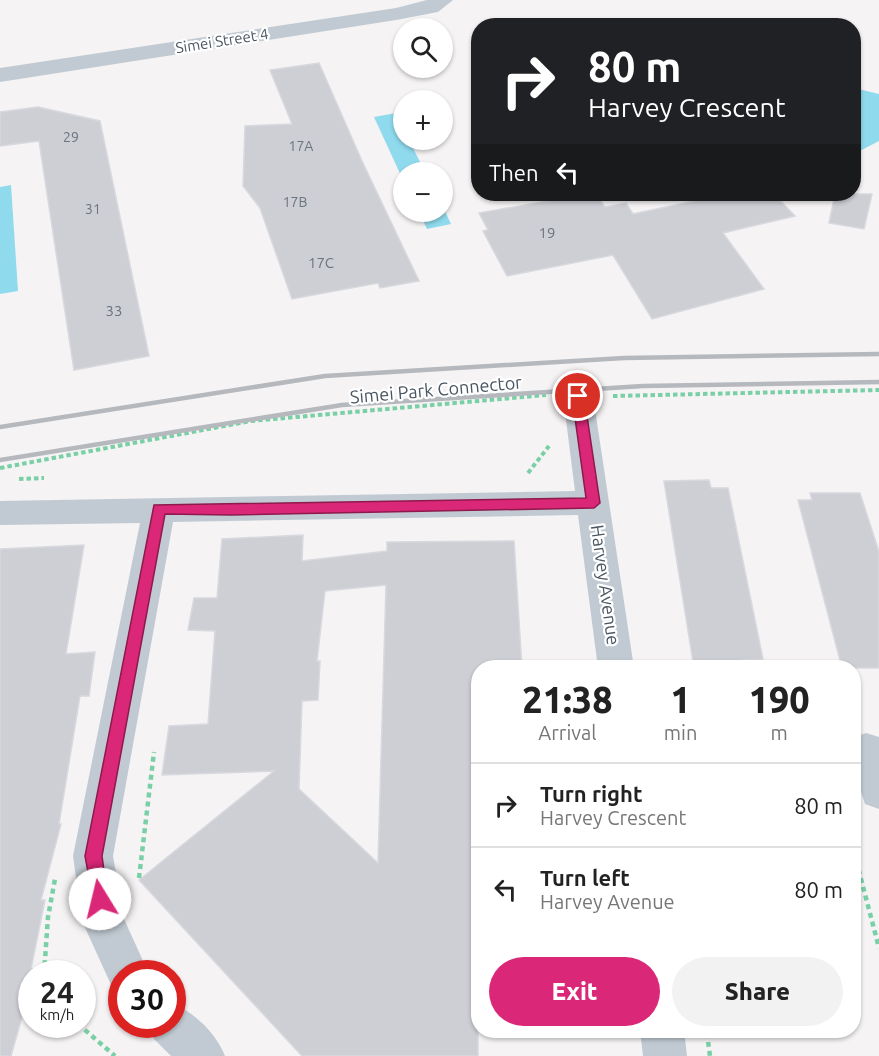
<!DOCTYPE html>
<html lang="en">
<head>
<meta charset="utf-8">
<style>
  body { margin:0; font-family:Ubuntu,sans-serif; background:#f2f2f2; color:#222; height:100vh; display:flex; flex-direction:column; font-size:22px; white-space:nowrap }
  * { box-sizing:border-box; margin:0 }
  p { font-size:20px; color:#767676 }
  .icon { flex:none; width:33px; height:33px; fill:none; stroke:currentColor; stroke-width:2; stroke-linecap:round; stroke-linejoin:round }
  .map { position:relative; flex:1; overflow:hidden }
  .side { position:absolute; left:471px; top:660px; width:390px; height:378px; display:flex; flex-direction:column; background:#fff; border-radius:24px; box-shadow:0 2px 4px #0004 }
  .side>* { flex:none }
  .hud { position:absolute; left:471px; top:18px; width:390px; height:183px; border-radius:24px; box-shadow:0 2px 4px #0004; background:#202124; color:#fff; overflow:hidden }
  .tools { position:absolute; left:393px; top:18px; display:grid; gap:12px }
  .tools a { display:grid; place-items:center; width:60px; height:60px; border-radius:50%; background:#fff; box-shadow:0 2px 4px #0004; font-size:30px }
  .speed { position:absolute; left:18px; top:960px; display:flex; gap:12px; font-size:30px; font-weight:700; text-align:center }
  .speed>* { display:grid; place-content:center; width:78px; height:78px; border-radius:50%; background:#fff; box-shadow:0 2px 4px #0004; line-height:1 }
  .speed small { font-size:15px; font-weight:400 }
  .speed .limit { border:9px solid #d22; background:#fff; color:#111 }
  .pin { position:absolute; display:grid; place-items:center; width:51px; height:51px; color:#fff; margin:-26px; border:3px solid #fff; border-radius:50%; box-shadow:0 2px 6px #0007 }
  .me { position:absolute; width:66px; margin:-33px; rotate:351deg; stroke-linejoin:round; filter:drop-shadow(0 0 4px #0008) }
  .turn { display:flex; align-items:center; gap:21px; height:126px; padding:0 18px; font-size:27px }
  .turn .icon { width:78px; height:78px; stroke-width:2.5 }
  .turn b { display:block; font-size:42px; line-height:51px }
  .then { display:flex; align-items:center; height:57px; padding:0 18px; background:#0003; gap:12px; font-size:22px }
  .eta { display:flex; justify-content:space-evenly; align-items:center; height:102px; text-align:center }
  .eta b { font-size:36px; font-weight:800; line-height:42px }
  .primary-button { display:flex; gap:12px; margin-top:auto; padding:12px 18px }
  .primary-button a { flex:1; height:69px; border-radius:36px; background:#db2777; color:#fff; font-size:24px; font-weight:800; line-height:69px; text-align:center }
  .primary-button a+a { background:#f2f2f2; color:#222 }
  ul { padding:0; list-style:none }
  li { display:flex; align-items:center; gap:18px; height:84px; padding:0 18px; border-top:2px solid #e0e0e0 }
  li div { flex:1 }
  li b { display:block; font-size:22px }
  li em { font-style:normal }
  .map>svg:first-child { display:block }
  .water { fill:#90daee }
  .building { fill:#cdcfd5; stroke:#d7d9de; stroke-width:1.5; fill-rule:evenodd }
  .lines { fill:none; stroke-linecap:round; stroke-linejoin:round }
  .path-far1 { stroke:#7ad0a6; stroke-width:4; stroke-dasharray:4.5 3; stroke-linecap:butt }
  .path { stroke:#7ad0a6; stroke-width:4.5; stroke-dasharray:5 4; stroke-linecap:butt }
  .street { fill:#c1cad2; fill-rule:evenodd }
  .rail { stroke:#b5b8bd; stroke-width:4.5 }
  .route { fill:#db2777; stroke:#8e194d; stroke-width:1.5 }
  .labels { text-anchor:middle; stroke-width:4.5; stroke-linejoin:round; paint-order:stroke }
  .far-number-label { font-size:14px; fill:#6b747e }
  .far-street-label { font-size:15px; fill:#4a5661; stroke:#fff }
  .number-label { font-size:15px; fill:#6b747e }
  .street-label { font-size:18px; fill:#4a5661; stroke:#fff }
</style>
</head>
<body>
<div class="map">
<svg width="879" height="1056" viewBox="0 0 879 1056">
  <rect width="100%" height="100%" fill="#f5f3f3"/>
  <g class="water">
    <polygon points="854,88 879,94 879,141 854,154"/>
    <polygon points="396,113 403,128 404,140 409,140 425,172 404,172 403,180 374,117"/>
    <polygon points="11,185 18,291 0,294 0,187"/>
    <polygon points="443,207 451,224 427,229 419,212 442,212"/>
  </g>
  <g class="building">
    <polygon points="319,63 362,161 419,281 380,288 378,283 292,299 260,208 243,186 245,126 292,124 270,70"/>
    <polygon points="38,107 100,121 149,356 74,370 39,141 0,146 0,112"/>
    <polygon points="587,194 596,194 605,207 626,203 633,214 727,194 774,194 795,216 723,233 764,289 652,319 613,255 507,276 483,231 488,230 479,213"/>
    <polygon points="835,194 872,194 864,229 829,223"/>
    <polygon points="709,480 711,488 728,488 763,659 740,660 742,668 694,668 664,481"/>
    <polygon points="810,493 860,493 879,552 879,668 842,668 798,500 812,500"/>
    <path d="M303,535L302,561L387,551V542L514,541L522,668H478V1056H302L139,880L274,771L162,775L169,726L208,724L215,631L188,630L194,598H217L222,539ZM386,585L378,863L299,789L302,701L318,700L320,661H317L325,591Z"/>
    <polygon points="84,545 66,654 95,652 89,696 80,696 59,824 61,824 41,900 45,900 31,969 35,969 34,974 32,974 32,982 11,1056 0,1056 0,549"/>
  </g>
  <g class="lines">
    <g class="path-far1">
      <polyline points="613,396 879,390"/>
      <polyline points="0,468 251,421 546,395"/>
      <polyline points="528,473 549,446"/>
      <polyline points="19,479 44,478"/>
    </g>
    <g class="path">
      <polyline points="854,852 879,948"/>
      <polyline points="139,878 154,752"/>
      <polyline points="44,974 48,917 55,879"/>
      <polyline points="78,1024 115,1056"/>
      <polyline points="707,1033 710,1056"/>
    </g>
    <g class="street">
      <polygon points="427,0 453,0 438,12 396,20 0,82 0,68 396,8"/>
      <polygon points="578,386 589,389 593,396 634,668 598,668 578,515 173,522 113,856 124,919 149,974 122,974 122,992 113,989 82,921 73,856 140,523 0,525 0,501 575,491 563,396 567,389"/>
      <polygon points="866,733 879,737 879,809 865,804 854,771 854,737"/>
      <path d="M172,1003C195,1013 216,1033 225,1056H171L154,1039L148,1024H172Z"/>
      <polygon points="640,1030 684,1030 687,1056 643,1056"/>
    </g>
    <g class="rail">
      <polyline points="0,427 325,376 624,358 879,354"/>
      <polyline points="0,460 342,405 643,386 879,382"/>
    </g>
  </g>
  <polygon class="route" points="578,392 584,396 600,503 594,508 231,515 165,514 102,856 108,899 106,905 100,907 94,905 85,856 154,505 586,498 572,396"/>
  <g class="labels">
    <g class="far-number-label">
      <text x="71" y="142">29</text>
      <text x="301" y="151">17A</text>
      <text x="295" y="207">17B</text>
      <text x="93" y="214">31</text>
    </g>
    <g class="far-street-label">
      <text transform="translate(222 41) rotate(-9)" y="5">Simei Street 4</text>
    </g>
    <g class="number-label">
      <text x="547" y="238">19</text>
      <text x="321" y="268">17C</text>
      <text x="114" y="316">33</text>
    </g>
    <g class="street-label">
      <text transform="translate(436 390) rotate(-5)" y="6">Simei Park Connector</text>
      <text transform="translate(605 585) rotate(82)" y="6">Harvey Avenue</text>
    </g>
  </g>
</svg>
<div class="tools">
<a><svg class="icon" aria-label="search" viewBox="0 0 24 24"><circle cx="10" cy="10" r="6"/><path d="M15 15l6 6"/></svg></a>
<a>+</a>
<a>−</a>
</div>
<div class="speed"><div>24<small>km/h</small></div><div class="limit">30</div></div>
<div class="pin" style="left:578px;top:396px;background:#d93025"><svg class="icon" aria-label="arrive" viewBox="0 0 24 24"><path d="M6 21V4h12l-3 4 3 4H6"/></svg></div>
<svg class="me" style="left:100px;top:899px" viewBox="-20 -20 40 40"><circle r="19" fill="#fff"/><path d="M0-13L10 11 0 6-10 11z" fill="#db2777"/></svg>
<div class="hud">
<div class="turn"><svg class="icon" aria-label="right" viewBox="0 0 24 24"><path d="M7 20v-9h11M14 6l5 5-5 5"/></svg><div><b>80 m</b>Harvey Crescent</div></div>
<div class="then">Then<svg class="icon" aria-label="left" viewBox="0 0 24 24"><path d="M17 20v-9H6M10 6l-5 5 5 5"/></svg></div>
</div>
<section class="side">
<div class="eta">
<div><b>21:38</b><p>Arrival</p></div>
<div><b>1</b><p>min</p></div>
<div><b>190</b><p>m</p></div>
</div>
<ul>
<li><svg class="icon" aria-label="right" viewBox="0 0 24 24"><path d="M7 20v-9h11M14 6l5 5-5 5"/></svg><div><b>Turn right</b><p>Harvey Crescent</p></div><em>80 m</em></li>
<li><svg class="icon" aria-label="left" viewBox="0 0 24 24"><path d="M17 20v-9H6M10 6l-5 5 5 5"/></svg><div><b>Turn left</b><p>Harvey Avenue</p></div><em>80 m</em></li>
</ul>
<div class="primary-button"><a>Exit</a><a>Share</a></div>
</section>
</div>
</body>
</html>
